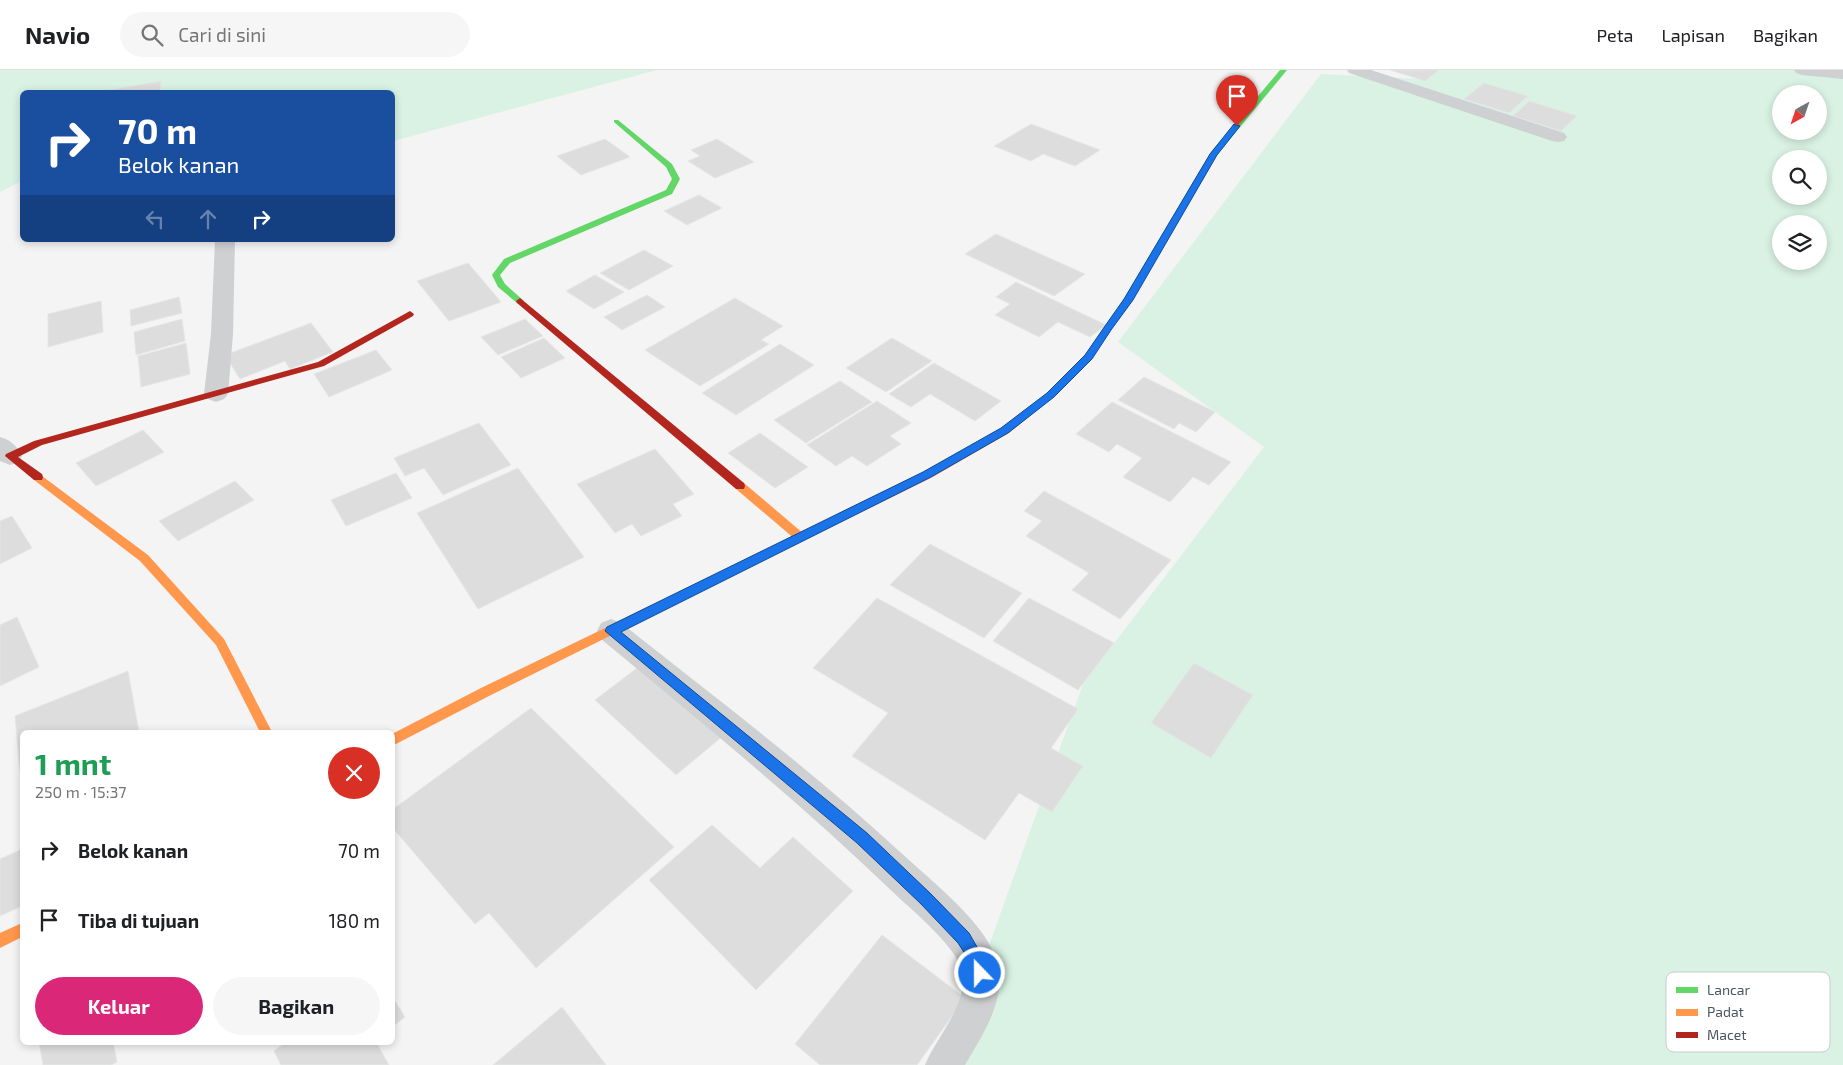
<!DOCTYPE html>
<html lang="id">
<head>
<meta charset="utf-8">
<style>
  body { margin:0; font-family:"Exo 2",sans-serif; background:#f6f6f6; color:#202124; height:100vh; display:flex; flex-direction:column; font-size:19px; white-space:nowrap }
  * { box-sizing:border-box; margin:0 }
  p { font-size:16px; color:#757577 }
  .icon { flex:none; width:28px; height:28px; fill:none; stroke:currentColor; stroke-width:2; stroke-linecap:round; stroke-linejoin:round }
  .map { position:relative; flex:1; overflow:hidden }
  .sheet { position:absolute; left:20px; top:660px; width:375px; height:315px; display:flex; flex-direction:column; background:#fff; border-radius:8px; box-shadow:0 2px 8px #0003 }
  .sheet>* { flex:none }
  .guide { position:absolute; left:20px; top:20px; width:375px; height:152px; border-radius:8px; box-shadow:0 2px 8px #0003; background:#1a4fa0; color:#fff; overflow:hidden }
  .needle { width:32px; rotate:220deg }
  .tools { position:absolute; left:1772px; top:15px; display:grid; gap:10px }
  .tools a { display:grid; place-items:center; width:55px; height:55px; border-radius:50%; background:#fff; box-shadow:0 2px 8px #0003; font-size:25px }
  .pin { position:absolute; display:grid; place-items:center; width:42px; height:42px; color:#fff; margin:-51px -21px; border-radius:50% 50% 50% 0; rotate:-45deg; box-shadow:0 0 5px #0007 }
  .pin .icon { rotate:45deg }
  .me { position:absolute; width:55px; margin:-28px; rotate:338deg; stroke-linejoin:round; filter:drop-shadow(0 0 4px #0008) }
  .turn { display:flex; align-items:center; gap:18px; height:105px; padding:0 15px; font-size:22px }
  .turn .icon { width:65px; height:65px; stroke-width:2.5 }
  .turn b { display:block; font-size:35px; line-height:42px }
  .lanes { display:flex; align-items:center; height:48px; padding:0 15px; background:#0003; justify-content:center; gap:25px; direction:ltr }
  .lanes .off { opacity:.35 }
  .round { display:grid; place-items:center; flex:none; width:52px; height:52px; border-radius:26px; background:#f6f6f6 }
  .summary { display:flex; align-items:center; justify-content:space-between; height:85px; padding:0 15px }
  h1 { font-size:30px; font-weight:700; line-height:38px; color:#1e9e55 }
  .primary-button { display:flex; gap:10px; margin-top:auto; padding:10px 15px }
  .primary-button a { flex:1; height:58px; border-radius:30px; background:#db2777; color:#fff; font-size:20px; font-weight:700; line-height:58px; text-align:center }
  .primary-button a+a { background:#f6f6f6; color:#202124 }
  ul { padding:0; list-style:none }
  li { display:flex; align-items:center; gap:15px; height:70px; padding:0 15px }
  li div { flex:1 }
  li b { display:block; font-size:19px }
  li em { font-style:normal }
  header { display:flex; align-items:center; gap:30px; box-sizing:border-box; height:70px; padding:0 25px; background:#fff; border-bottom:1px solid #e0e0e0 }
  header strong { font-size:24px }
  nav { display:flex; gap:28px; margin-inline-start:auto; font-size:18px }
  .search { width:350px; height:45px; background:#f6f6f6; display:flex; align-items:center; gap:12px; box-sizing:border-box; padding:0 18px; border-radius:28px; color:#757577; font-size:19px }
  .map>svg:first-child { display:block }
  .green { fill:#d9f2e3; fill-rule:evenodd }
  .building { fill:#ddddde; stroke:#e5e6e7 }
  .lines { fill:none; stroke-linecap:round; stroke-linejoin:round }
  .street { fill:#ced0d2; fill-rule:evenodd }
  .fast { fill:#63d668; fill-rule:evenodd }
  .slow { fill:#ff974d; fill-rule:evenodd }
  .jam { fill:#b3261e; fill-rule:evenodd }
  .route { fill:#1a73e8; stroke:#114b97 }
  .key { fill:#fff; stroke:#c9ccd0; stroke-width:1 }
  .key-label { font-size:14px; fill:#4a5661 }
</style>
</head>
<body>
<header>
<strong>Navio</strong>
<div class="search"><svg class="icon" aria-label="search" viewBox="0 0 24 24"><circle cx="10" cy="10" r="6"/><path d="M15 15l6 6"/></svg>Cari di sini</div>
<nav><a>Peta</a><a>Lapisan</a><a>Bagikan</a></nav>
</header>
<div class="map">
<svg width="1843" height="995" viewBox="0 0 1843 995">
  <rect width="100%" height="100%" fill="#f4f4f4"/>
  <g class="green">
    <polygon points="0,0 657,0 393,71 392,22 22,22 22,111 0,122"/>
    <path d="M1426,0H1843V995H946L1083,614L1264,377L1118,272L1321,4L1422,9ZM1781,24H1819V61H1781ZM1781,89H1819V126H1781ZM1781,154H1819V191H1781Z"/>
  </g>
  <g class="building">
    <polygon points="1390,0 1439,0 1425,11"/>
    <polygon points="161,11 160,22 108,22 109,20"/>
    <polygon points="1484,13 1528,26 1509,43 1464,29"/>
    <polygon points="1529,31 1577,46 1561,61 1513,46"/>
    <polygon points="1031,54 1100,80 1075,96 1043,84 1031,91 994,76"/>
    <polygon points="605,69 630,87 581,105 557,86"/>
    <polygon points="717,69 754,92 715,108 688,91 700,86 691,80"/>
    <polygon points="699,125 722,138 687,155 664,141"/>
    <polygon points="996,164 1085,204 1054,226 965,184"/>
    <polygon points="644,180 673,196 629,220 600,203"/>
    <polygon points="468,193 501,232 449,251 417,211"/>
    <polygon points="595,205 624,222 594,239 566,221"/>
    <polygon points="1016,212 1106,255 1090,267 1058,252 1039,267 995,245 1010,234 996,227"/>
    <polygon points="647,225 665,237 622,260 604,247"/>
    <polygon points="179,227 182,243 131,256 130,240"/>
    <polygon points="735,228 783,256 761,270 769,274 700,316 645,280"/>
    <polygon points="101,231 103,262 48,277 48,244"/>
    <polygon points="182,249 185,271 136,285 134,262"/>
    <polygon points="525,249 543,266 498,285 481,267"/>
    <polygon points="311,253 333,282 290,299 285,291 240,309 225,285"/>
    <polygon points="544,268 565,288 521,308 501,287"/>
    <polygon points="892,268 932,291 886,322 846,298"/>
    <polygon points="186,273 190,304 141,317 138,286"/>
    <polygon points="780,274 814,295 736,345 702,323"/>
    <polygon points="376,280 392,300 329,327 314,304"/>
    <polygon points="934,293 1001,331 975,351 930,324 911,337 889,324"/>
    <polygon points="1144,307 1215,342 1196,362 1179,353 1174,359 1118,330"/>
    <polygon points="840,311 872,332 806,373 774,350"/>
    <polygon points="877,331 911,353 890,366 901,374 867,396 852,386 836,396 807,375"/>
    <polygon points="1112,332 1231,392 1209,415 1193,407 1170,432 1123,407 1142,388 1117,374 1109,382 1076,364"/>
    <polygon points="479,353 511,395 443,425 424,398 405,406 394,388"/>
    <polygon points="143,360 164,382 96,416 76,393"/>
    <polygon points="760,363 808,397 775,418 728,383"/>
    <polygon points="655,379 694,424 673,434 682,446 641,466 632,454 615,463 577,414"/>
    <polygon points="518,398 584,487 478,539 417,443"/>
    <polygon points="396,403 412,428 346,456 331,430"/>
    <polygon points="235,411 254,430 178,471 159,451"/>
    <polygon points="1044,421 1171,490 1120,549 1072,520 1089,503 1026,466 1042,451 1024,441"/>
    <polygon points="12,446 32,478 0,494 0,451"/>
    <polygon points="930,474 1022,523 984,568 890,515"/>
    <polygon points="877,528 1078,639 1051,678 1083,696 1052,742 1019,723 985,770 852,686 888,643 813,598"/>
    <polygon points="1029,528 1114,573 1078,620 993,571"/>
    <polygon points="17,547 39,597 0,616 0,555"/>
    <polygon points="1194,593 1253,625 1211,688 1151,653"/>
    <polygon points="641,595 723,666 676,705 595,630"/>
    <polygon points="128,601 139,662 22,662 22,701 20,702 15,646"/>
    <polygon points="531,638 674,777 536,898 489,843 475,854 392,757 392,740"/>
    <polygon points="712,755 760,798 793,767 853,821 756,920 649,810"/>
    <polygon points="22,779 22,836 0,846 0,789"/>
    <polygon points="882,865 965,928 917,995 820,995 795,974"/>
    <polygon points="392,926 405,947 392,957"/>
    <polygon points="562,937 606,995 493,995"/>
    <polygon points="39,972 113,972 117,992 111,995 43,995"/>
    <polygon points="286,972 376,972 389,995 281,995 274,981"/>
  </g>
  <g class="lines">
    <g class="street">
      <polygon points="1347,0 1371,0 1564,63 1567,67 1564,71 1558,72 1552,71 1349,3"/>
      <polygon points="1794,0 1843,0 1843,9 1802,5 1796,3"/>
      <polygon points="215,170 235,170 233,264 228,324 224,329 216,332 208,329 204,324 211,264"/>
      <path d="M0,367C11,370 17,376 22,386L19,392L10,395L0,391Z"/>
      <path d="M611,549L621,553C715,627 811,700 899,781C926,806 957,830 980,860C989,872 998,888 999,904C1003,935 980,969 965,995H925C937,966 968,935 962,902C958,878 914,842 896,825C802,734 701,652 601,569L597,561L601,553Z"/>
    </g>
    <g class="fast">
      <polygon points="1280,0 1287,0 1217,85 1132,229 1091,289 1058,323 1052,323 1052,319 1085,285 1124,229 1211,82"/>
      <polygon points="614,50 618,50 672,94 680,109 672,124 510,193 500,205 505,214 524,231 523,233 517,233 498,217 492,205 504,189 666,120 672,109 666,97 614,52"/>
      <polygon points="843,442 847,443 848,446 847,449 638,552 630,552 628,549 630,546"/>
    </g>
    <g class="slow">
      <polygon points="1055,318 1060,321 1058,323 1009,363 931,408 847,449 839,449 838,446 839,443 923,402 1001,359"/>
      <polygon points="38,403 148,485 224,569 272,662 260,662 216,575 140,491 34,410 33,407 34,404"/>
      <polygon points="740,412 744,413 804,464 805,467 804,470 796,470 736,419 735,416 736,413"/>
      <polygon points="634,544 638,546 640,549 638,552 489,626 392,676 392,664 481,618"/>
      <polygon points="22,853 22,867 0,878 0,863"/>
    </g>
    <g class="jam">
      <polygon points="520,228 744,413 745,416 744,419 736,419 517,233 516,231"/>
      <polygon points="410,241 414,244 413,246 324,296 42,375 18,387 42,404 43,407 42,410 34,410 5,386 6,384 34,371 318,292"/>
    </g>
  </g>
  <polygon class="route" points="1234,54 1240,56 1217,85 1133,230 1111,260 1092,289 1054,327 1008,363 931,407 621,562 867,763 931,824 969,863 985,891 988,903 986,908 980,910 975,908 971,893 958,873 921,834 857,773 605,561 607,557 923,402 1001,358 1047,323 1085,285 1105,256 1124,229 1210,84"/>
  <rect x="1666" y="902" width="164" height="80" rx="8" class="key"/>
  <rect x="1676" y="917" width="22" height="6" fill="#63d668"/>
  <rect x="1676" y="939" width="22" height="7" fill="#ff974d"/>
  <rect x="1676" y="962" width="22" height="6" fill="#b3261e"/>
  <g class="key-label">
    <text x="1707" y="925">Lancar</text>
    <text x="1707" y="947">Padat</text>
    <text x="1707" y="970">Macet</text>
  </g>
</svg>
<div class="tools">
<a><svg class="needle" viewBox="-14 -14 28 28"><path d="M0-13l5 13h-10z" fill="#e53935"/><path d="M0 13l5-13h-10z" fill="#757577"/></svg></a>
<a><svg class="icon" aria-label="search" viewBox="0 0 24 24"><circle cx="10" cy="10" r="6"/><path d="M15 15l6 6"/></svg></a>
<a><svg class="icon" aria-label="layers" viewBox="0 0 24 24"><path d="M12 4l9 5-9 5-9-5zM3 14l9 5 9-5"/></svg></a>
</div>
<div class="pin" style="left:1237px;top:56px;background:#d93025"><svg class="icon" aria-label="arrive" viewBox="0 0 24 24"><path d="M6 21V4h12l-3 4 3 4H6"/></svg></div>
<svg class="me" style="left:980px;top:903px" viewBox="-20 -20 40 40"><circle r="17" fill="#1a73e8" stroke="#fff" stroke-width="3"/><path d="M0-11L8 9 0 5-8 9z" fill="#fff"/></svg>
<div class="guide">
<div class="turn"><svg class="icon" aria-label="right" viewBox="0 0 24 24"><path d="M7 20v-9h11M14 6l5 5-5 5"/></svg><div><b>70 m</b>Belok kanan</div></div>
<div class="lanes"><svg class="icon off" aria-label="left" viewBox="0 0 24 24"><path d="M17 20v-9H6M10 6l-5 5 5 5"/></svg><svg class="icon off" aria-label="ahead" viewBox="0 0 24 24"><path d="M12 20V5M6 11l6-6 6 6"/></svg><svg class="icon" aria-label="right" viewBox="0 0 24 24"><path d="M7 20v-9h11M14 6l5 5-5 5"/></svg></div>
</div>
<section class="sheet">
<div class="summary"><div><h1>1 mnt</h1><p>250 m · 15:37</p></div><a class="round" style="background:#d93025;color:#fff"><svg class="icon" aria-label="close" viewBox="0 0 24 24"><path d="M6 6l12 12M18 6L6 18"/></svg></a></div>
<ul>
<li><svg class="icon" aria-label="right" viewBox="0 0 24 24"><path d="M7 20v-9h11M14 6l5 5-5 5"/></svg><div><b>Belok kanan</b></div><em>70 m</em></li>
<li><svg class="icon" aria-label="arrive" viewBox="0 0 24 24"><path d="M6 21V4h12l-3 4 3 4H6"/></svg><div><b>Tiba di tujuan</b></div><em>180 m</em></li>
</ul>
<div class="primary-button"><a>Keluar</a><a>Bagikan</a></div>
</section>
</div>
</body>
</html>
